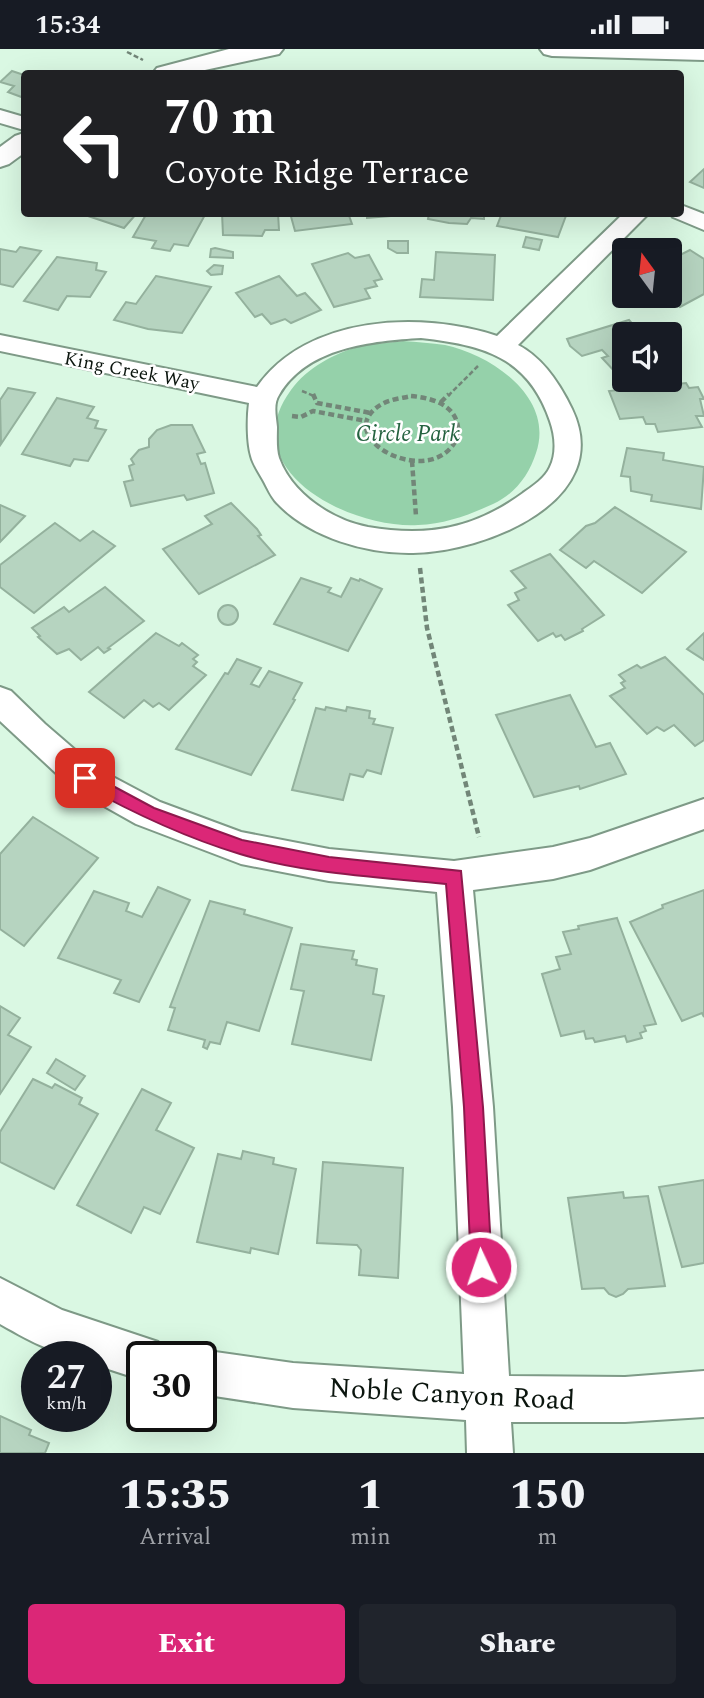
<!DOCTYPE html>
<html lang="en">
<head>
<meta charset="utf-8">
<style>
  body { margin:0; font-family:Spectral,serif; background:#20242c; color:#f1f3f6; height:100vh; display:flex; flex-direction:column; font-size:26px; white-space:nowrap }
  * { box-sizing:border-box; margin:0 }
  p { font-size:23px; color:#9ea1a6 }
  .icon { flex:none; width:38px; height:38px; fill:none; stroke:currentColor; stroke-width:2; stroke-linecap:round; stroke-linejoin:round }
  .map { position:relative; height:1404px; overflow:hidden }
  .side { display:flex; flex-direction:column; background:#171b24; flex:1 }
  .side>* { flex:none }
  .hud { position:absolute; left:21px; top:21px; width:663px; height:147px; border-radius:7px; box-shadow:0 7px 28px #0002; background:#202124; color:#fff; overflow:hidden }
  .needle { width:46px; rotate:345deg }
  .controls { position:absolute; left:612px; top:189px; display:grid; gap:14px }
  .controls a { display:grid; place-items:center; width:70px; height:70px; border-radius:7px; background:#171b24; box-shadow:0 7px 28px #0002; font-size:35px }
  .speed { position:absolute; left:21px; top:1292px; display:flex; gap:14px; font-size:35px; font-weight:700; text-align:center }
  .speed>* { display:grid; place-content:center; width:91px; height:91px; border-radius:50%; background:#171b24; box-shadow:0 7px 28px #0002; line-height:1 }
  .speed small { font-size:18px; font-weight:400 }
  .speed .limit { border:4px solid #111; border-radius:10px; background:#fff; color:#111 }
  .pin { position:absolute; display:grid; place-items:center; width:60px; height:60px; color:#fff; margin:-30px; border-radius:14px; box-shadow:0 4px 10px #0006 }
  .me { position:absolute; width:77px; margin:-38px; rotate:357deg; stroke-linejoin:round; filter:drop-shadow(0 0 5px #0008) }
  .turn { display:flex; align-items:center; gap:24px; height:147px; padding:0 28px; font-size:32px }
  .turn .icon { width:91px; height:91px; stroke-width:2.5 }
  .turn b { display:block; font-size:49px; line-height:60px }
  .eta { display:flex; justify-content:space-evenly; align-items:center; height:119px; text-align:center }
  .eta b { font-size:42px; font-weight:800; line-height:49px }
  .cta { display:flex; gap:14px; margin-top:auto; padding:14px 28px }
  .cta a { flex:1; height:80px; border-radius:7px; background:#db2777; color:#fff; font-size:28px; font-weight:800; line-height:80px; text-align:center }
  .cta a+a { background:#20242c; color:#f1f3f6 }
  .status { display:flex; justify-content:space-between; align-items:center; height:49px; padding:0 35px; background:#171b24; direction:ltr }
  .status svg { height:19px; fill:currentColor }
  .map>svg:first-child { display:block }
  .green { fill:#95d1aa }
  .building { fill:#b6d4c0; stroke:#94b19d; stroke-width:2 }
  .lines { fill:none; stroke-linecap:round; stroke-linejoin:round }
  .minor-casing { stroke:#7e9a87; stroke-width:4 }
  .tertiary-casing { stroke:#7e9a87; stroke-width:4 }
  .path-far1 { stroke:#728678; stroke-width:2.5; stroke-dasharray:5 2.5; stroke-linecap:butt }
  .path { stroke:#728678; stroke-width:4.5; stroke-dasharray:6 3.5; stroke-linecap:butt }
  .minor { fill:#fff; fill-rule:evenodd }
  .tertiary { fill:#fff; fill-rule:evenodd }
  .route { fill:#db2777; stroke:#8e194d; stroke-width:2 }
  .labels { text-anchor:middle; stroke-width:5; stroke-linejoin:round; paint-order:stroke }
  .far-street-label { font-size:19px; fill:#0b150e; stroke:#fff }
  .park-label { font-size:23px; font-style:italic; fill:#256340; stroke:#fff }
  .near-street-label { font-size:28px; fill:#0b150e; stroke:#fff }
</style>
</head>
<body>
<div class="status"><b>15:34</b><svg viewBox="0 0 49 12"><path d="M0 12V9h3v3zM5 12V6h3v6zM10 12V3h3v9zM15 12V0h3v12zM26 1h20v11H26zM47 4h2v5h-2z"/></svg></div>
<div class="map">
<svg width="704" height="1404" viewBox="0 0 704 1404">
  <rect width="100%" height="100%" fill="#daf8e3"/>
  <path class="green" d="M403,292C417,293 432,294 445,296C492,306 555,349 536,404C529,426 515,445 493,455C469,466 445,475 418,476C350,480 232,421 291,341C307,319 334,304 361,297C374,294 389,294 403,292Z"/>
  <g class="building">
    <polygon points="12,22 24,26 24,49 8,43 14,37 0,33"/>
    <polygon points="704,120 704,139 690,133"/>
    <polygon points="79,164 137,164 124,179"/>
    <polygon points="147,164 206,164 188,197 174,195 170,202 152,199 156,192 133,188"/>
    <polygon points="222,164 278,164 279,181 265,181 262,187 223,186"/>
    <polygon points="290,164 348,164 352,175 295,182"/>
    <polygon points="367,164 415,164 415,165 367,169"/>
    <polygon points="429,164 484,164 484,170 471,169 467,175 449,174 428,170"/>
    <polygon points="502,164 567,164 558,188 497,177"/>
    <polygon points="526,188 542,191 539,201 523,198"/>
    <polygon points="388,192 408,192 408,204 397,204 388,199"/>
    <polygon points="20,198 41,202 13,238 0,235 0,200 16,203"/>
    <polygon points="215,199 233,203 233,209 210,208 211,200"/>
    <polygon points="690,201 704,210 704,245 680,258 665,247 670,247 670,211"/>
    <polygon points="436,203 495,206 493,251 420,248 422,230 434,231"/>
    <polygon points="348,204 355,209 369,206 382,230 374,232 377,237 365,240 370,249 334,258 312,215"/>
    <polygon points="57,208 97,214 96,221 106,223 90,248 67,247 58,261 24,252"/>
    <polygon points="214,216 223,217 222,225 211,226 207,222"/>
    <polygon points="156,227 211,238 182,284 148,280 114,271 126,253 136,255"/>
    <polygon points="279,227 297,247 305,244 321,261 291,274 285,270 271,275 262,265 255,268 236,244"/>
    <polygon points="629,271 641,285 625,285 625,324 618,326 602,309 608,307 602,301 582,307 570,297 567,290"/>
    <polygon points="686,334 689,339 698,338 704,350 700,350 704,367 696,367 702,378 658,383 655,375 646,375 643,368 620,370 609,342"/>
    <polygon points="8,339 35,344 1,395 0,351"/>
    <polygon points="57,349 94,358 87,369 98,372 95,379 106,381 88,412 74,410 70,417 22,405"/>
    <polygon points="171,376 192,376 205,403 197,405 201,415 205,414 214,444 187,451 184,446 131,457 124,433 133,431 129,417 134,415 131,410 139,401 149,398 149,390 157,381"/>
    <polygon points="627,399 664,404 663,411 704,418 701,460 651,452 652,446 631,442 630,428 621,427"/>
    <polygon points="231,454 257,480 261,486 258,487 275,506 199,545 163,500 212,475 205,467"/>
    <polygon points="0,456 25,467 0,493"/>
    <polygon points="615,458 686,503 642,544 594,512 586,519 560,501 586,477 595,474"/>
    <polygon points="55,474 80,492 93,482 115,497 34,564 0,538 0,516"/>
    <polygon points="550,505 604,566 582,580 583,582 565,591 561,586 556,588 553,584 538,592 508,556 519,551 515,544 526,539 511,522"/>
    <polygon points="301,529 331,539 328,543 341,548 351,529 359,532 360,530 382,540 348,602 274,575"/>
    <polygon points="105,538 144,572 108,599 110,600 104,604 98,598 81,611 69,600 57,605 38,588 40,587 32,579 64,558 69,563"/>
    <circle cx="228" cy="566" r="10"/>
    <polygon points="156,584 179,597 182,594 198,606 193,610 197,613 193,617 206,626 169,661 159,654 153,658 144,651 124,669 89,643"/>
    <polygon points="704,584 704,611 687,600"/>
    <polygon points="665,608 704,646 704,691 695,697 674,676 664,682 657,678 647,685 610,647 625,639 621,634 625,632 619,626 637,616 641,619"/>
    <polygon points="237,610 261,619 251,635 259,638 269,622 302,634 293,650 295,651 251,726 176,700 225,624 228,625"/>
    <polygon points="570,646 596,698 610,694 626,725 580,740 579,737 534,748 496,666"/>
    <polygon points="326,658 346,662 347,658 370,662 369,669 375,670 373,675 393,679 381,725 367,721 363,728 350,725 343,751 292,741 316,659 325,661"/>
    <polygon points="33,768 98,809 24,897 0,880 0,805"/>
    <polygon points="158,838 190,851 139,953 114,944 121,931 58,909 94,842 129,854 126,862 142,868"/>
    <polygon points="704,841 704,968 702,964 682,972 630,873 663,859 662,856"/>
    <polygon points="210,852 245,861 244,865 292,879 259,982 227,973 220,995 210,993 207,1000 203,998 205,991 168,981 175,959 170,958"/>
    <polygon points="617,869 656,975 644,977 646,982 640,984 642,989 627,993 625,987 595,993 593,989 586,990 584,982 561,987 542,925 560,920 556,908 571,905 563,883 579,880 578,877"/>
    <polygon points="301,895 354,902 352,910 357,911 356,916 377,920 373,945 384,947 371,1011 292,995 304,942 291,940"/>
    <polygon points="0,957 20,969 8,986 31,998 0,1045"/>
    <polygon points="56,1010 85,1027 75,1041 47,1024"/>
    <polygon points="33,1030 52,1039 55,1035 82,1049 79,1055 98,1065 54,1140 0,1113 0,1083"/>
    <polygon points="142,1040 171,1054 156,1081 194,1099 160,1165 144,1158 131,1184 77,1156"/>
    <polygon points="243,1102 274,1109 273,1115 296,1120 278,1205 251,1199 250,1204 197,1193 218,1105 241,1110"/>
    <polygon points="323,1113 403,1119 398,1229 359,1226 361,1201 357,1196 317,1194"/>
    <polygon points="704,1131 704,1214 682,1218 659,1138"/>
    <polygon points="623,1143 624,1149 648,1147 665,1237 628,1240 623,1245 616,1248 609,1245 604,1239 582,1240 568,1149"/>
    <polygon points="0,1367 31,1381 29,1386 49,1394 45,1404 0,1404"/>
  </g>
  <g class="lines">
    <defs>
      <g id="minor">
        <polygon points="0,61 24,68 24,81 0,74"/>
        <polygon points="681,156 704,165 704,181 673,168 670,164 681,164"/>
        <path d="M624,164H649L518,296C543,309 560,335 572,360C616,452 484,503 413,504C366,505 309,488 277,454C271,448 267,438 263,431C259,424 253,415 251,407C247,393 247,369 249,354L0,302V286L257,338C307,266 422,262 497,287ZM421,289C482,296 528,307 550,372C555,386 557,404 550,418C545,429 533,437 523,444C474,480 428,488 368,478C332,471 292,445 279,409C276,400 277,387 277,378C276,367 273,355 279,346C307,298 372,292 421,289Z"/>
        <polygon points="0,638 11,642 45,675 96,719 160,753 241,783 329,800 454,812 553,798 590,789 704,750 704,780 590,821 553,830 473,841 493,1058 509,1327 625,1328 704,1322 704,1368 625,1373 511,1373 513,1404 467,1404 466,1371 293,1359 201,1345 201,1307 185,1307 201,1301 293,1314 464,1325 453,1058 437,843 329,832 241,815 136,775 72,739 0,672"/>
        <path d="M0,1229L62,1261L158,1293L164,1307H142V1331L96,1316V1307C54,1307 36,1295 0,1275Z"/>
      </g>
      <g id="tertiary">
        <polygon points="229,0 283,0 279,5 191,24 153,24 157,19"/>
        <polygon points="540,0 704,0 704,11 552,7 544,5"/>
        <polygon points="24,84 24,104 9,115 0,118 0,98 15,87"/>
      </g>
    </defs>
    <use href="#minor" class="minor-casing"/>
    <use href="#tertiary" class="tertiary-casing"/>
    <g class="path-far1">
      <polyline points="127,3 143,11"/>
      <polyline points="302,342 314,347"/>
      <polyline points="448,347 478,317"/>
    </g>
    <g class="path">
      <polyline points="313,345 317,354 371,364"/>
      <path d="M411,347C435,349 461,358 458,387C434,446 323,386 384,354C392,350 403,349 411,347Z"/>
      <polyline points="441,353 449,345"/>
      <polyline points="292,367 301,368 313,362 366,372"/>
      <polyline points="412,412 416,467"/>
      <polyline points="420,519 427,579 479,788"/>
    </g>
    <use href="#minor" class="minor"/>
    <use href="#tertiary" class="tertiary"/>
  </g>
  <path class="route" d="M85,722L154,759L242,791L329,808L461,822L483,1058L492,1218L489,1225L481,1228L474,1225L471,1218L464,1058L446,835C379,828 305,825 240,805C183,788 131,763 79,734L76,729L79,724Z"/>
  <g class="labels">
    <g class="far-street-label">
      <text transform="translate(132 321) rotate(11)" y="7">King Creek Way</text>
    </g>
    <g class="park-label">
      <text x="408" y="392">Circle Park</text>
    </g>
    <g class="near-street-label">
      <text transform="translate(452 1344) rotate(3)" y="10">Noble Canyon Road</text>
    </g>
  </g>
</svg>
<div class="controls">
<a><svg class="needle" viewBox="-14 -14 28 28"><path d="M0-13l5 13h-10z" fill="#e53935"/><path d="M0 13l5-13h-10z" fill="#9ea1a6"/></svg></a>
<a><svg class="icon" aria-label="sound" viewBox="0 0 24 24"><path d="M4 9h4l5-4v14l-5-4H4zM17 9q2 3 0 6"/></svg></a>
</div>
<div class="speed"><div>27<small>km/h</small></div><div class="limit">30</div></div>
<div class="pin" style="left:85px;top:729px;background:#d93025"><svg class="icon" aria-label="arrive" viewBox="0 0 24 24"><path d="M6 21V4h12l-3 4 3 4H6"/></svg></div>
<svg class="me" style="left:481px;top:1218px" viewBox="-20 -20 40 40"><circle r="17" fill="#db2777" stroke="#fff" stroke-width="3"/><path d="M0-11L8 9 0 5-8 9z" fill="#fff"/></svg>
<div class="hud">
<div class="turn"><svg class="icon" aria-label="left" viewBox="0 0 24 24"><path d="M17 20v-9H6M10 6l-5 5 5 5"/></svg><div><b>70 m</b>Coyote Ridge Terrace</div></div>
</div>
</div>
<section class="side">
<div class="eta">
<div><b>15:35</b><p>Arrival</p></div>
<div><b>1</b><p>min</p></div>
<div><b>150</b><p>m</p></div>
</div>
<div class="cta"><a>Exit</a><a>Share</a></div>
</section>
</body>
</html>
